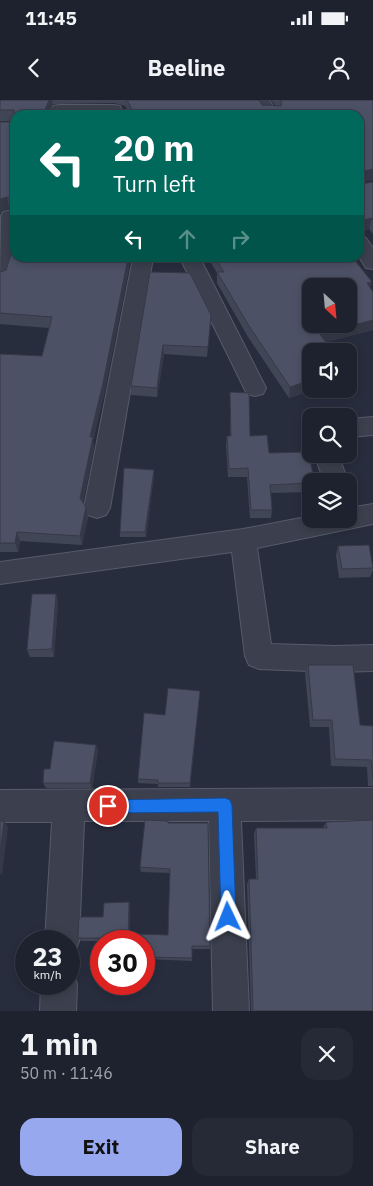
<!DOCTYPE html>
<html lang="en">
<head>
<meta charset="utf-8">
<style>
  body { margin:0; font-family:"IBM Plex Sans",sans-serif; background:#262a36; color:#f1f3f6; height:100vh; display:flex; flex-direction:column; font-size:19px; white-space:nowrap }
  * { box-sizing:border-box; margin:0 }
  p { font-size:16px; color:#a1a4aa }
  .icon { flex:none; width:28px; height:28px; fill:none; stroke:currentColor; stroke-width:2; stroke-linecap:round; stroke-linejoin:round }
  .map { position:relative; height:911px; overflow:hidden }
  .sheet { display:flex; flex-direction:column; background:#1e222e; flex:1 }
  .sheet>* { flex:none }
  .banner { position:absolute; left:10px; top:10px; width:354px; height:152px; border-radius:15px; box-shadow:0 2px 8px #0003,0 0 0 1px #3c3f4a; background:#00695c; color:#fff; overflow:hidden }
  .needle { width:32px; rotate:154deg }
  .tools { position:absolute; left:302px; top:178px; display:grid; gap:10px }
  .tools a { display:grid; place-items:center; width:55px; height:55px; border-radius:10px; background:#1e222e; box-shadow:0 2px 8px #0003,0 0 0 1px #3c3f4a; font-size:25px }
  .speed { position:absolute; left:15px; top:830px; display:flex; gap:10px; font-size:25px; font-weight:700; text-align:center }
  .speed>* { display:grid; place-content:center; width:65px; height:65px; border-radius:50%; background:#1e222e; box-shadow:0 2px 8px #0003,0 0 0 1px #3c3f4a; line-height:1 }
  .speed small { font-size:12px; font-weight:400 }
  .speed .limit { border:8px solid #d22; background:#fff; color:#111 }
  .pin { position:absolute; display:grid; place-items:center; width:42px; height:42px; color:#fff; margin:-21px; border:2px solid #fff; border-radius:50%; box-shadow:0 1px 5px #0007 }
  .me { position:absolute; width:55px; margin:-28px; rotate:358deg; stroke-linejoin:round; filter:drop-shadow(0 0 4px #0008) }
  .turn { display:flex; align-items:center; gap:18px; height:105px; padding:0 20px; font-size:22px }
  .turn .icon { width:65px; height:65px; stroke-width:2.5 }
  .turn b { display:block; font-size:35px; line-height:42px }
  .lanes { display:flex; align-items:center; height:48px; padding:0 20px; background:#0003; justify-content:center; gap:25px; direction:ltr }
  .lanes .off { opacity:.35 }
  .round { display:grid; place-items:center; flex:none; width:52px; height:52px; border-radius:15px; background:#262a36 }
  .overview { display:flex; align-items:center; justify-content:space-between; height:85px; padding:0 20px }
  h1 { font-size:30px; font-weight:700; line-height:38px }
  .primary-button { display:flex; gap:10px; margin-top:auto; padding:10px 20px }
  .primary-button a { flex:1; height:58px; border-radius:15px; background:#97a8ef; color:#111; font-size:20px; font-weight:700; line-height:58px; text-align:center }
  .primary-button a+a { background:#262a36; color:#f1f3f6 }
  .status { display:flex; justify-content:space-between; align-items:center; height:35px; padding:0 25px; background:#1e222e; direction:ltr }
  .status svg { height:14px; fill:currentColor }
  header { display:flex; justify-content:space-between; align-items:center; height:65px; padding:0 20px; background:#1e222e; font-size:22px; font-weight:700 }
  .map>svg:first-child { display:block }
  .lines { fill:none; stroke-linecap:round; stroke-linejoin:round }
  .minor-casing { stroke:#565b69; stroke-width:2 }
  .minor { fill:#3c404e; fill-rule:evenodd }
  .wall { fill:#414657 }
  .shaded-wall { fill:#353947 }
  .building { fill:#4c5165; stroke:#353947; fill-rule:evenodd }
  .route { fill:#1a73e8; stroke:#114b97 }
</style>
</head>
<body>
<div class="status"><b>11:45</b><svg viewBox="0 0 49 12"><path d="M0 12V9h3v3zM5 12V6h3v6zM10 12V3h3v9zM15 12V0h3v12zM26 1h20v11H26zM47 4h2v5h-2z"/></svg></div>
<header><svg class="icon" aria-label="back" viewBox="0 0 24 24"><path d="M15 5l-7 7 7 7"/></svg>Beeline<svg class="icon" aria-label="person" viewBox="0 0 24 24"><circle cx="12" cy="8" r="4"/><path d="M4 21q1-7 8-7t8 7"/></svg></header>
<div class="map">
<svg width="373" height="911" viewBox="0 0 373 911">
  <rect width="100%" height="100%" fill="#282d3e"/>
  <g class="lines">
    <defs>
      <g id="minor">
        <polygon points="253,0 269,0 279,15 263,15"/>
        <polygon points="59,5 114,5 120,6 122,10 120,14 114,15 53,14 51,10 53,6"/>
        <path d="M10,110L15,112C15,133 19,161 7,180L0,182L1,116L3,112Z"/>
        <polygon points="359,136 366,138 373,148 373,169 366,168 359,157"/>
        <polygon points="133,158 153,158 110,408 106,415 97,418 88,415 84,408"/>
        <polygon points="180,158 200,158 266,288 263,294 255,296 247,294"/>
        <polygon points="373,317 373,335 349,337 349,319"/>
        <polygon points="314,354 338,354 348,381 324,381"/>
        <polygon points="373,404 373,424 257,448 271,544 335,546 373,545 373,571 335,572 259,569 249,565 245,556 232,452 0,484 0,462 243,429 311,416 311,419 349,419 349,408"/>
        <polygon points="373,688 373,720 241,721 249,911 213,911 209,721 84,721 79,841 74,853 69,855 69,841 45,841 52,722 0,722 0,690"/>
        <polygon points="69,870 72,871 77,884 76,911 40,911 41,884 69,884"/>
      </g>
    </defs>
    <use href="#minor" class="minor-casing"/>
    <use href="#minor" class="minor"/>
  </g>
  <g class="wall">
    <polygon points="0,0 259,0 262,5 275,5 271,0 373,0 373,80 360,82 360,84 373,82 373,134 369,129 359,131 359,15 130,15 125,6 114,3 53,4 15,15 15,158 129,168 104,294 93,341 94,347 83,403 88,417 82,445 20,441 18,452 0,452 0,254 42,256 49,228 0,224 0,172 6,170 14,145 15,111 9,108 2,110 0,114 0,22 14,22 14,21 0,21"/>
    <polygon points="208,158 353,158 373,192 373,230 326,242 311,289 316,289 289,298 248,237 217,183 217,173"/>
    <polygon points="150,172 211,215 207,257 164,254 157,297 131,295 131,286"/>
    <polygon points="230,292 250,336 269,353 311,381 311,392 271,393 272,410 271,418 250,418 247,377 228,377 226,345 227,336 230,336"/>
    <polygon points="154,375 146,437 120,437 120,432"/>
    <polygon points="338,446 373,466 373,470 370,477 339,478 336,455"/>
    <polygon points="56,494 58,502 54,557 30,557 27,550"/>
    <polygon points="308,565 360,625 373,626 373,686 368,686 367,667 331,666 329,627 310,627 305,573"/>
    <polygon points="200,591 190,687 158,687 158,684 138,683 138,679 165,615"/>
    <polygon points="96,645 98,650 92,688 46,688 43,683 50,669"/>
    <polygon points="326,722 373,911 251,911 247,784 249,779 256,779 254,734 256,728 323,728"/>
    <polygon points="168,723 210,846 210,849 192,849 192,861 144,859 144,841 168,835 170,773 141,772 140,767"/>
    <polygon points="129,802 130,806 129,841 81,841 78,838 103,817"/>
  </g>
  <g class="shaded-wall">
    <polygon points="49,0 52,0 53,4 49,15 43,15"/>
    <polygon points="373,69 373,80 359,83 360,72"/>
    <polygon points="7,97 9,108 2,110 0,114 0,99"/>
    <polygon points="372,118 369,129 359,131 359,121"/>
    <polygon points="128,158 130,158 129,168 104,294 93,341 94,347 82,408 80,398 90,337"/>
    <polygon points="372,182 369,193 367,183"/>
    <polygon points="211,215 211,225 207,257 208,247"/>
    <polygon points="373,220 373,230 318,244 320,234"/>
    <polygon points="163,245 164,254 157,297 157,288"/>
    <polygon points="311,280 311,289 316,289 289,298 290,287"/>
    <polygon points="154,370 154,375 146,437 145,432"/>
    <polygon points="86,407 88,417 82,445 80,436"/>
    <polygon points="17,432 20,441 18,452 15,443"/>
    <polygon points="56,494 58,502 54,557 52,549"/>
    <polygon points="96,645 98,650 92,688 90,683"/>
    <polygon points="4,721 8,727 2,775 0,773 0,753"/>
    <polygon points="129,802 130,806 129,841 128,838"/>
  </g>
  <g class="building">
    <polygon points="0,0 49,0 43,15 15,15 15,158 128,158 103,283 90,337 93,337 80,398 86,407 80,436 17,432 15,443 0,443 0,254 42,256 52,217 0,213 0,172 6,170 14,145 15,101 7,97 0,99 0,22 14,22 14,10 0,10"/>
    <polygon points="127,0 259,0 262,5 281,6 282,3 280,0 373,0 373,69 360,72 360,84 373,82 373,120 372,118 359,121 359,15 135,15"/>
    <path d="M215,158H353L372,182L367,183L373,192V220L320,234L332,251H311V280L290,287L249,226L217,172H224ZM311,186H349V224H311Z"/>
    <polygon points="150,172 190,173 211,215 208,247 163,245 157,288 131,286"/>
    <polygon points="230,292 249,293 250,336 267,335 269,353 309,352 314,381 311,381 311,383 270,385 272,410 251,410 248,368 229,369 227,336 231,336"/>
    <polygon points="124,368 154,370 145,432 120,432"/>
    <polygon points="369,445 373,468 342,469 338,446"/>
    <polygon points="32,494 56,494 52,549 27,550"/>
    <polygon points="308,565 353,565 360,625 373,626 373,680 371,660 335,659 332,620 313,620"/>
    <polygon points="168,588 200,591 190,683 158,683 158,680 138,679 144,613 165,615"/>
    <polygon points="54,641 96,645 90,683 43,683 44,669 50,669"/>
    <polygon points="145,720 168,721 168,723 208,723 210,846 192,846 192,858 144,857 144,841 133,841 134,834 168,835 170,769 140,767"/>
    <polygon points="373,720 373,911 251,911 253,909 249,779 258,779 256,728 327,728 326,722"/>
    <polygon points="0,721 4,721 0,753"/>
    <polygon points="129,802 128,838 78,838 79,817 103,817 104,803"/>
  </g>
  <polygon class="route" points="225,698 230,700 232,705 236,817 233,822 228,825 223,822 221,817 218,712 108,713 103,711 101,706 103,702 108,700"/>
</svg>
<div class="tools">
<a><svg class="needle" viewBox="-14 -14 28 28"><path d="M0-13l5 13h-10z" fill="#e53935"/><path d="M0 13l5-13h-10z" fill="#a1a4aa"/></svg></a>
<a><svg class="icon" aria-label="sound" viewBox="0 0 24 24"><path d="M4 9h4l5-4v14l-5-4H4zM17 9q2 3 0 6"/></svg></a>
<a><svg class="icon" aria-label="search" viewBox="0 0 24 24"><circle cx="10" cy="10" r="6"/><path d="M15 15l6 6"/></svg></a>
<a><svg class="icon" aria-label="layers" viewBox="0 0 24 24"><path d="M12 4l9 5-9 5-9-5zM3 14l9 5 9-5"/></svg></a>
</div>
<div class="speed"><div>23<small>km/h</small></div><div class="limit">30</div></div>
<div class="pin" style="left:108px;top:706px;background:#d93025"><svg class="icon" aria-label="arrive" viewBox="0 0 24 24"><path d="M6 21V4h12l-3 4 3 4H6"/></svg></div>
<svg class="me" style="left:228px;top:817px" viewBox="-20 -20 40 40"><path d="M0-17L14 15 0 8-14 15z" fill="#1a73e8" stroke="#fff" stroke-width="4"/></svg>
<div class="banner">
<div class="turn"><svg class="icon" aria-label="left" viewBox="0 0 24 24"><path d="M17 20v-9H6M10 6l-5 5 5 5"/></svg><div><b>20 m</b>Turn left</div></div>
<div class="lanes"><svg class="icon" aria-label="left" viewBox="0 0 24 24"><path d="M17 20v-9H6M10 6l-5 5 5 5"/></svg><svg class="icon off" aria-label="ahead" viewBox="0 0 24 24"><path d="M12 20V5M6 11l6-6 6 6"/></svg><svg class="icon off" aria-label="right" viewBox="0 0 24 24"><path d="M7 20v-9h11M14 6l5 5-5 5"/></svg></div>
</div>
</div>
<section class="sheet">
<div class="overview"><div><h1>1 min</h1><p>50 m · 11:46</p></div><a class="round"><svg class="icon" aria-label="close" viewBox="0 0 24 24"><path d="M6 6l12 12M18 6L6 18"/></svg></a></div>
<div class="primary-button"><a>Exit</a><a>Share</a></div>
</section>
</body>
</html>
